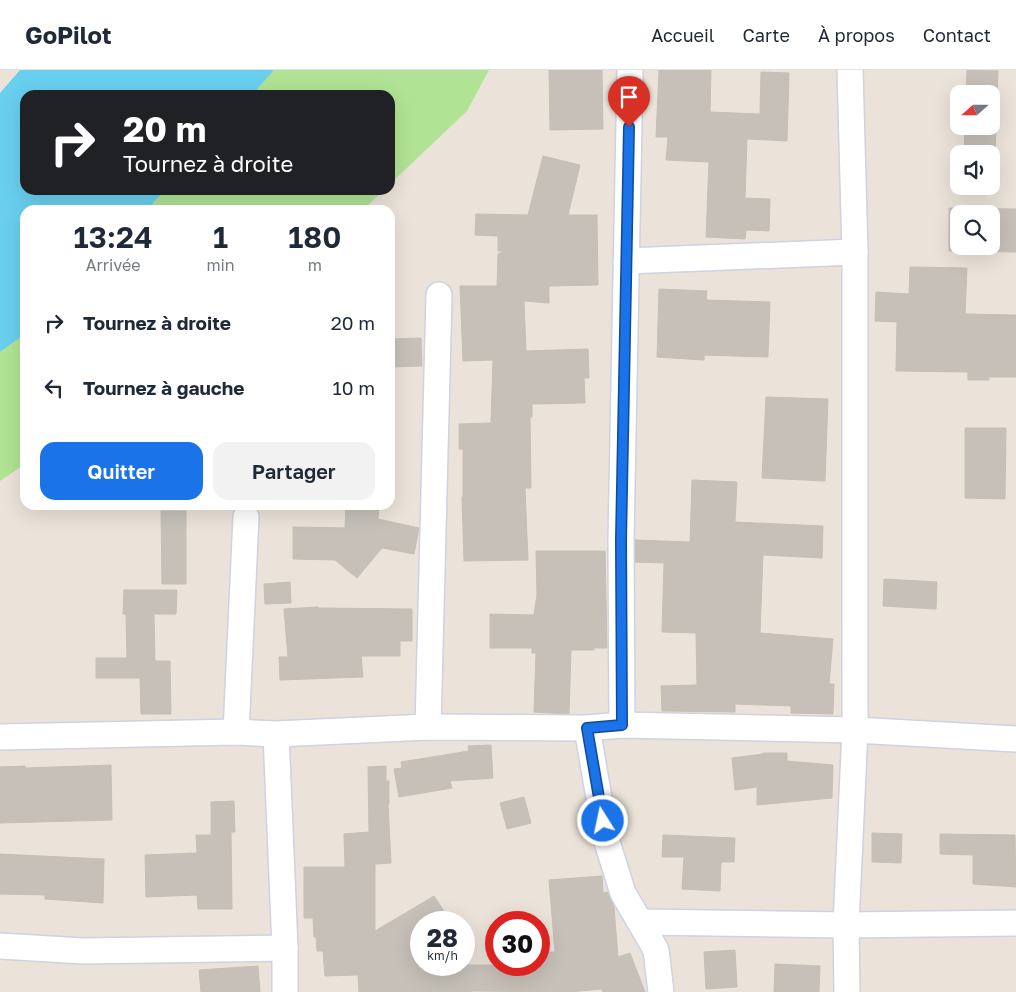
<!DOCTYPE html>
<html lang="fr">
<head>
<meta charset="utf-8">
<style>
  body { margin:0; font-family:"Golos Text",sans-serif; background:#f2f2f3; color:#1f2937; height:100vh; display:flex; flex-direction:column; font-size:19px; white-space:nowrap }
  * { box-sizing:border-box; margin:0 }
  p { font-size:16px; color:#747a83 }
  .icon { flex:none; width:28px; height:28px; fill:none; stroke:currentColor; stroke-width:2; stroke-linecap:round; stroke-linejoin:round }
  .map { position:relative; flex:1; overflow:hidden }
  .drawer { position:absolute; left:20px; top:135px; width:375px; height:305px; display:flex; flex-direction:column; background:#fff; border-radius:15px; box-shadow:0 5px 20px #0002 }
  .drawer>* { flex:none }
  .hud { position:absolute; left:20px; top:20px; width:375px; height:105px; border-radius:15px; box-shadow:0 5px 20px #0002; background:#202124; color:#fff; overflow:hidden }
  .needle { width:32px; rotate:249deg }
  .buttons { position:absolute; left:950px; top:15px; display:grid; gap:10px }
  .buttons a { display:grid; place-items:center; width:50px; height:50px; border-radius:10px; background:#fff; box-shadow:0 5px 20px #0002; font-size:25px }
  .speed { position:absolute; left:410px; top:841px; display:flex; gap:10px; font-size:25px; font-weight:700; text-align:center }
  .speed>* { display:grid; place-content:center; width:65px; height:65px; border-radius:50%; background:#fff; box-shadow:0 5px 20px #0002; line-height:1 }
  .speed small { font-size:12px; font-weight:400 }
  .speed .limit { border:8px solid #d22; background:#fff; color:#111 }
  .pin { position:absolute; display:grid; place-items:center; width:42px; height:42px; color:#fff; margin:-51px -21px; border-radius:50% 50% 50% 0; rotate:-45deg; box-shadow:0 0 5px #0007 }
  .pin .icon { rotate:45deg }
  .me { position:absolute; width:55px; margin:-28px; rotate:350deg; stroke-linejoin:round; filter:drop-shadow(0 0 4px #0008) }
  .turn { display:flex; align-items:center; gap:18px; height:105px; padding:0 20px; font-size:22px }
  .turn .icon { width:65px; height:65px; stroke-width:2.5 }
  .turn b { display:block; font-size:35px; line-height:42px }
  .eta { display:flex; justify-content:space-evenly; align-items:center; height:85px; text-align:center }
  .eta b { font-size:30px; font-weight:600; line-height:35px }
  .cta { display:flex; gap:10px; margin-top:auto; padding:10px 20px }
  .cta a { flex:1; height:58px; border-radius:15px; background:#1a73e8; color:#fff; font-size:20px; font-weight:600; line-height:58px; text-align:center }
  .cta a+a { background:#f2f2f3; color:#1f2937 }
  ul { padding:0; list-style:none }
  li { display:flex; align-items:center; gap:15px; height:65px; padding:0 20px }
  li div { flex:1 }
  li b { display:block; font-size:19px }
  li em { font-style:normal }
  header { display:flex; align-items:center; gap:30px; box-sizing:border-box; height:70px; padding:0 25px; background:#fff; border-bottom:1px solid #e0e1e3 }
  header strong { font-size:24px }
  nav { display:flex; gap:28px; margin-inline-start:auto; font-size:18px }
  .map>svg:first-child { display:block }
  .green { fill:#b1e394 }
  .water { fill:#69cfef }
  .building { fill:#c6c0b9; stroke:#c6bfb3; fill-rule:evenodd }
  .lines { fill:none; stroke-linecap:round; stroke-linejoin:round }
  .street-casing { stroke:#ced2e1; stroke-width:28 }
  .street { stroke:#fff; stroke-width:25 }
  .route-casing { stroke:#114b97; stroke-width:12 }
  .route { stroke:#1a73e8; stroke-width:9 }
</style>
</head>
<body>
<header>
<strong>GoPilot</strong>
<nav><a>Accueil</a><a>Carte</a><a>À propos</a><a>Contact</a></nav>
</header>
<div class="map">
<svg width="1016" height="922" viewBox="0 0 1016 922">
  <rect width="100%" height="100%" fill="#ebe3d9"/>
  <g class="green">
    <polygon points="274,0 489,0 467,41 390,114 390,25 252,25"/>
    <polygon points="165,120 384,120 363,140 147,140"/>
    <polygon points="25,264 25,394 0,411 0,282"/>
  </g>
  <polygon class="water" points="20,0 274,0 252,25 25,25 25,120 165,120 147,140 25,140 25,264 0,282 0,23"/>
  <g class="building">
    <polygon points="549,0 602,0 603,59 550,60"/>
    <polygon points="659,0 711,0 710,42 760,44 761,2 789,3 787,71 747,69 745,128 770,129 769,161 746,160 745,169 706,167 709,92 666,90 668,67 656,67"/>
    <polygon points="967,0 998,1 995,84 964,84 965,56 991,56 991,24 966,24"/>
    <polygon points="543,86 580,95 568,145 597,145 598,215 549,216 549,233 524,231 526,281 588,279 589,308 584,308 585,333 532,334 532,347 530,347 531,418 525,418 528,490 464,491 462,427 463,427 463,379 459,379 459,354 491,353 493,290 463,291 460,216 497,216 498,184 505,181 498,181 498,166 475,165 476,144 528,145"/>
    <path d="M949,138L1016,139V182L949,181ZM959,144H991V176H959Z"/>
    <polygon points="910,197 967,198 965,244 1016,245 1016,307 989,307 989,310 968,310 968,302 896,301 897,252 875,251 876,222 909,224"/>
    <polygon points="659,219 707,221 706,230 770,232 768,287 704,285 704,290 657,287"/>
    <polygon points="421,268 422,296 390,297 390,269"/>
    <polygon points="766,327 828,329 825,411 762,408"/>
    <polygon points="965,358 1006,358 1005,429 965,428"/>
    <polygon points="692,410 737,412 735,452 823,456 822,488 763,485 760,563 833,569 829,614 834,614 833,644 791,643 791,636 735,634 735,642 662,641 661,616 697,615 696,563 662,562 664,493 635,492 635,470 690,472"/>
    <polygon points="346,435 379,435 378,449 419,458 414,484 382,478 357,508 335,490 293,489 293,457 345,458"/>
    <polygon points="161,441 186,441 186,514 162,514"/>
    <polygon points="536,481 605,481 607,578 594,578 594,580 571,580 569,644 534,642 536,583 532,583 532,578 490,578 490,544 534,545 537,525"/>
    <polygon points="884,509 937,512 936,539 883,536"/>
    <polygon points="290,512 291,533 265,534 264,514"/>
    <polygon points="124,520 177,520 176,544 154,544 155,591 170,591 171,644 141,644 140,608 96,608 96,588 127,588 126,544 123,544"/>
    <polygon points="318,537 318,538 412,539 412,571 400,571 400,586 361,586 363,607 280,610 279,587 288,587 284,539"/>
    <polygon points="491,675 493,708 450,711 452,718 399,727 394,699 402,698 401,692 469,681 468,676"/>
    <polygon points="763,683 787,683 787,691 833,695 832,728 757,735 757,717 735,720 732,688 763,684"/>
    <polygon points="111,695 112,750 0,753 0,697 25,696 25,698"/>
    <polygon points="386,696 386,711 389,711 389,734 388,734 391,793 375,794 375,861 434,826 451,852 421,852 421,895 539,895 539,882 555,882 549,810 602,806 603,823 608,822 614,837 618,887 630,883 645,922 603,922 602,919 569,922 472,921 472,922 359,922 358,905 325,906 323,881 317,881 316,867 314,867 313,848 304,848 304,797 345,797 344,764 369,762 368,697"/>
    <polygon points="524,727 531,753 507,759 500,733"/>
    <polygon points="234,731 235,762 231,762 232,839 198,839 197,825 146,827 145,785 197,783 196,765 211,765 211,732"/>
    <polygon points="872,763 902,764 901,793 872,792"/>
    <polygon points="940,764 1015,765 1016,817 973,814 973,785 940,784"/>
    <polygon points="663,765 735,768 734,792 721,792 720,821 682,819 684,787 662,787"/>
    <polygon points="0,784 104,789 103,833 45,829 45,825 0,824"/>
    <polygon points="735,880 737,917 706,919 704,882"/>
    <polygon points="775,894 820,896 819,922 774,922"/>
    <polygon points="258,896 260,922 201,922 199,900"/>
  </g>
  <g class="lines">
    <defs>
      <g id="street">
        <polyline points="626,191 855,182"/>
        <polyline points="622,655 621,470 630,0"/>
        <polyline points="428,657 439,225"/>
        <polyline points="587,658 606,769 623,823 656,880 661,922"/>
        <polyline points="236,662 246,447"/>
        <polyline points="276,664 285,878 285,922"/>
        <polyline points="0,667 236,662 276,664 428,657 587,658 622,655 855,660 1016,669"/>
        <polyline points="641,852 846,855 1016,853"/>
        <polyline points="0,876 83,881 285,878"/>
        <polyline points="847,922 846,855 855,660 855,182 850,0"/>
      </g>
    </defs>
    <use href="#street" class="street-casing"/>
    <use href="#street" class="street"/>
  </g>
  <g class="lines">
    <defs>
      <polyline id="route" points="603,751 587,658 622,655 621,470 629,57"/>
    </defs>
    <use href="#route" class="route-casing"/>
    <use href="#route" class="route"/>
  </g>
</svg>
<div class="buttons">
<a><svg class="needle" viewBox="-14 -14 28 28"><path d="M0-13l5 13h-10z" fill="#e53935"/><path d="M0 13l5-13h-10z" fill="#747a83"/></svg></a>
<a><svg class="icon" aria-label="sound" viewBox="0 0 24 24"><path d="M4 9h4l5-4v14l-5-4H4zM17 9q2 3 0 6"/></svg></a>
<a><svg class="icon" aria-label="search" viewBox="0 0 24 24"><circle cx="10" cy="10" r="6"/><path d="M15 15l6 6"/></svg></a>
</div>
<div class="speed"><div>28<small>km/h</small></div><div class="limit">30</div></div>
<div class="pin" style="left:629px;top:57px;background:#d93025"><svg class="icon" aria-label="arrive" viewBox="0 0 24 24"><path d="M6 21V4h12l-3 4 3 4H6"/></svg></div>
<svg class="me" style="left:603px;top:751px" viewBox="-20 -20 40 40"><circle r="17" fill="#1a73e8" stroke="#fff" stroke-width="3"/><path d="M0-11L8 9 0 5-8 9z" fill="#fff"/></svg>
<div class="hud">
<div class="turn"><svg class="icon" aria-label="right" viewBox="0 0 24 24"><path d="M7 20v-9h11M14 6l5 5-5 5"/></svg><div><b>20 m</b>Tournez à droite</div></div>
</div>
<section class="drawer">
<div class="eta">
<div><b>13:24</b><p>Arrivée</p></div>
<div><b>1</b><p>min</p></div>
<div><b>180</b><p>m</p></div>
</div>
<ul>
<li><svg class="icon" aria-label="right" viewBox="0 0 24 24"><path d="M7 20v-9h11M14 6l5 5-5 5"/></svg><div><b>Tournez à droite</b></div><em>20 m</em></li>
<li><svg class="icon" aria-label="left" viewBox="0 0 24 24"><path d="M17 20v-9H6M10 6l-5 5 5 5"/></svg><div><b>Tournez à gauche</b></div><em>10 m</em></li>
</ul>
<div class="cta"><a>Quitter</a><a>Partager</a></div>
</section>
</div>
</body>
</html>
